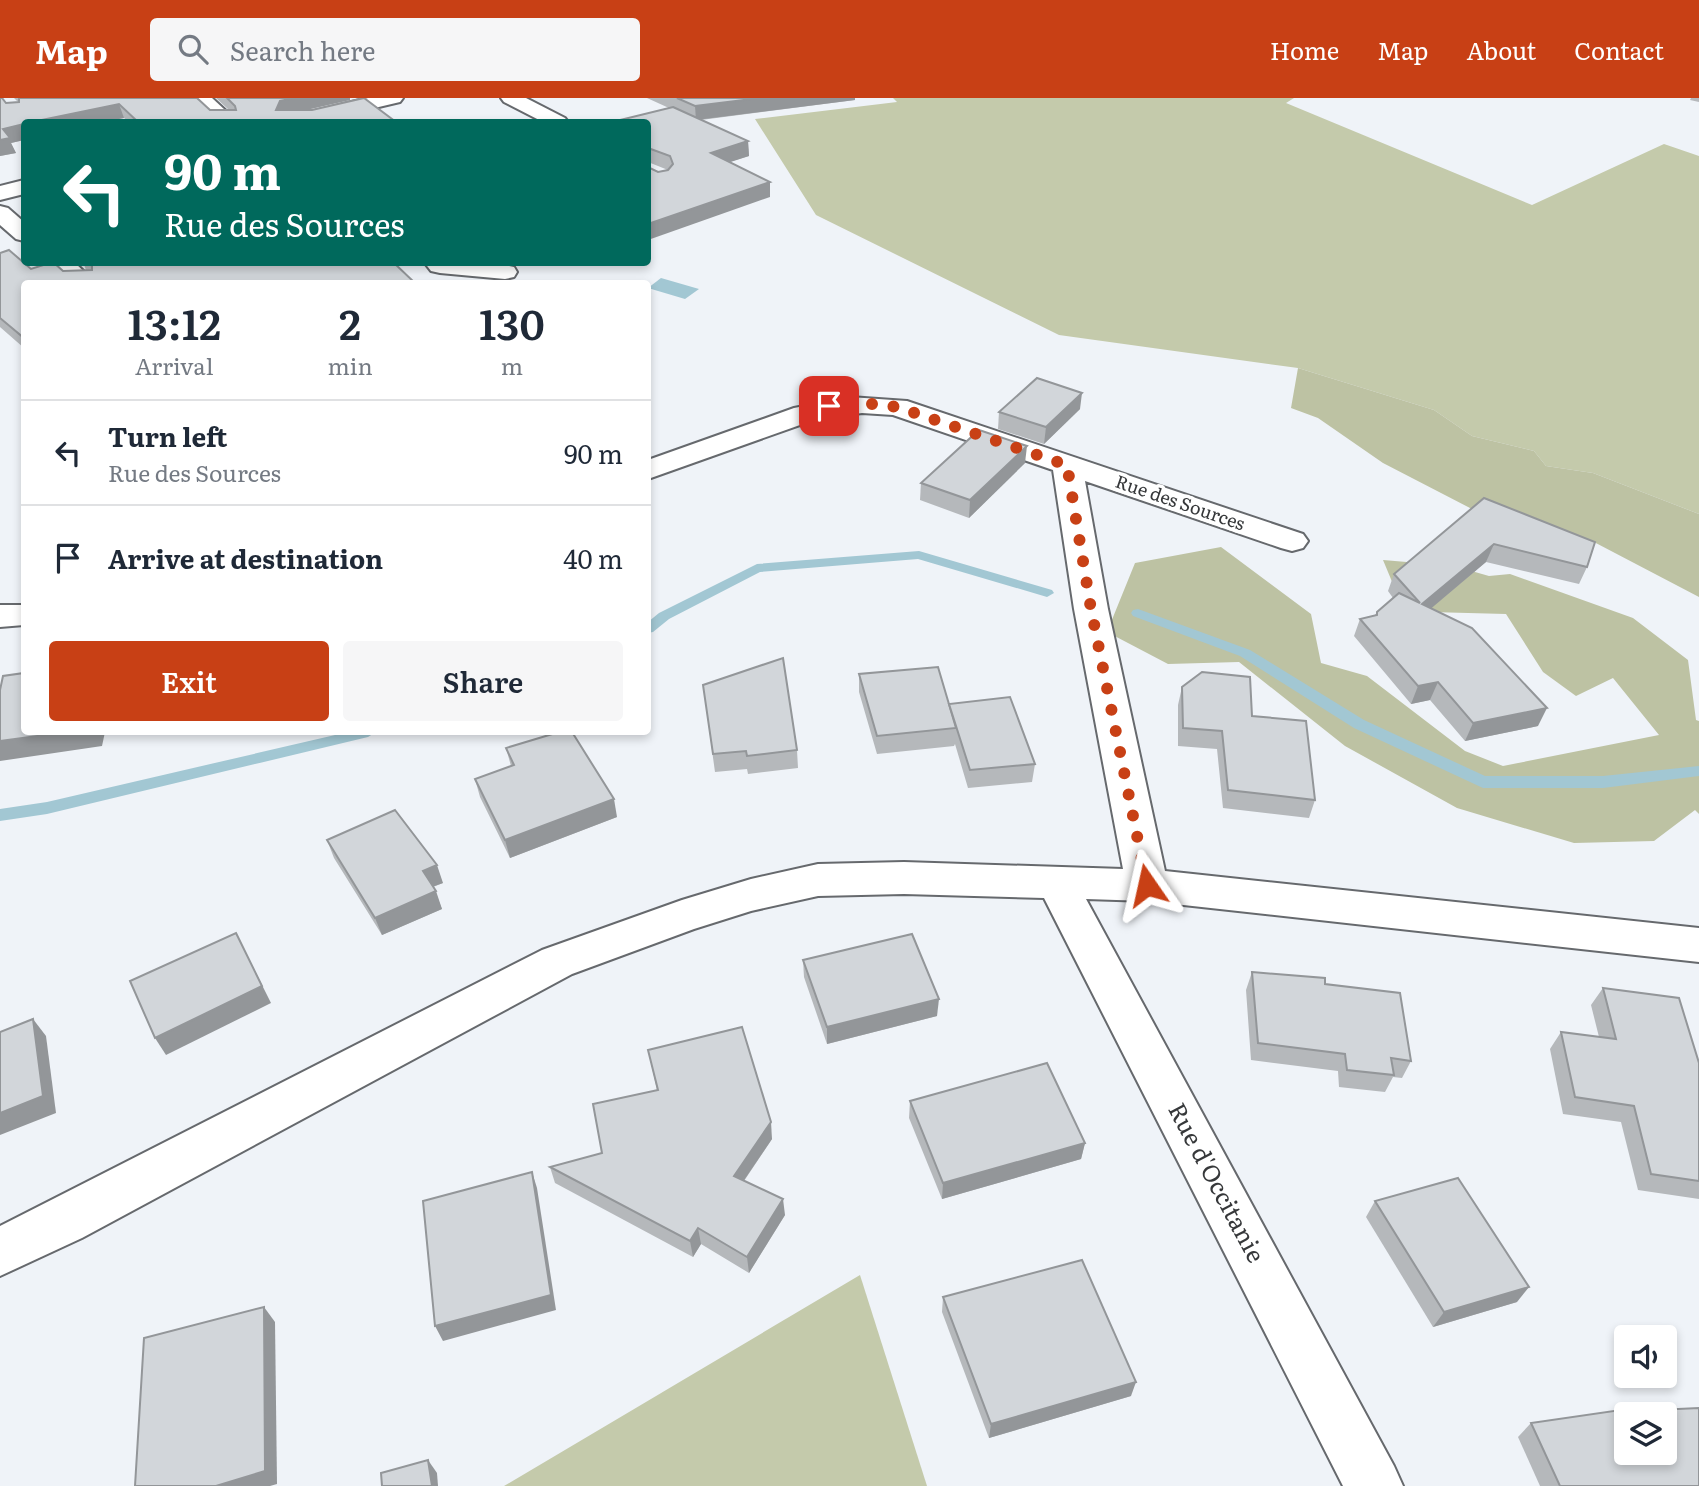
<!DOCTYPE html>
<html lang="en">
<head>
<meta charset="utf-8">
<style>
  body { margin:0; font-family:Literata,serif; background:#f6f6f7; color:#1f2937; height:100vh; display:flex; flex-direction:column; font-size:26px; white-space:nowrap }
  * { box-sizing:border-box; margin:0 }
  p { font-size:23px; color:#747a83 }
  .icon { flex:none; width:38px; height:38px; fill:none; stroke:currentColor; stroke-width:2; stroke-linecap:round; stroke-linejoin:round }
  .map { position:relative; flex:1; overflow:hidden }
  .drawer { position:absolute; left:21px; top:182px; width:630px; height:455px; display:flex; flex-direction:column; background:#fff; border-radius:7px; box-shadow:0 4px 10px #0003 }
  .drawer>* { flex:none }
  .hud { position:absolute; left:21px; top:21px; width:630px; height:147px; border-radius:7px; box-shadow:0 4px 10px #0003; background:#00695c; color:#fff; overflow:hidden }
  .controls { position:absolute; left:1614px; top:1227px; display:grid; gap:14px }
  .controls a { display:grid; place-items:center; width:63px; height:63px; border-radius:7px; background:#fff; box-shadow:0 4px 10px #0003; font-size:35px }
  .pin { position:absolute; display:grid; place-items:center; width:60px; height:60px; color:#fff; margin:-30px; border-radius:14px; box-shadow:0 4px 10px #0006 }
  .me { position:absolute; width:77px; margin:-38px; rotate:349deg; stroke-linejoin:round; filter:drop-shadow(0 0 5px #0008) }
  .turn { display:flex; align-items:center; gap:24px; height:147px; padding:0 28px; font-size:32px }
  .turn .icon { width:91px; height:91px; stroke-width:2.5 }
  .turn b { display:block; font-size:49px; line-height:60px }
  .eta { display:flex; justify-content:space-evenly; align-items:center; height:119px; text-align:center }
  .eta b { font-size:42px; font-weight:600; line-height:49px }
  .action { display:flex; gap:14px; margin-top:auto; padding:14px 28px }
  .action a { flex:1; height:80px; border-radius:7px; background:#c84015; color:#fff; font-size:28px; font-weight:600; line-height:80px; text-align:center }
  .action a+a { background:#f6f6f7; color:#1f2937 }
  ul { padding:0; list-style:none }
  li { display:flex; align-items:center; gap:21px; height:105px; padding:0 28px; border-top:2px solid #e0e1e3 }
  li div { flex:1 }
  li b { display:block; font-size:26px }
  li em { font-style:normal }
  header { display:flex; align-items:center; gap:42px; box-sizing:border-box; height:98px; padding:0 35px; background:#c84015; color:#fff }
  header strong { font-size:33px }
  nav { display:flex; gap:38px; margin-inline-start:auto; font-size:24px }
  .search { width:490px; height:63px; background:#f6f6f7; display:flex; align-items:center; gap:18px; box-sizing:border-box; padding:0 24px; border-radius:7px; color:#747a83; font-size:26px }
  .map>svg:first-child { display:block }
  .green { fill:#c4caab }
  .forest { fill:#bdc2a3 }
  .water { fill:#a2c7d3 }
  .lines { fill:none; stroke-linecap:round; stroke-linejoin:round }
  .stream { fill:#a2c7d3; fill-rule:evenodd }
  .street-casing { stroke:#66696d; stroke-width:4 }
  .street { fill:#fff; fill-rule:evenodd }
  .wall { fill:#b5b8bb }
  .shaded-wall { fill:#939699 }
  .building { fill:#d2d6da; stroke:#939699; stroke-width:2; fill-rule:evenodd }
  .route { stroke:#c84015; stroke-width:12; stroke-dasharray:0 21.6 }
  .labels { text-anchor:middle; stroke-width:7; stroke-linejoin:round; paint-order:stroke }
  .far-street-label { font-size:18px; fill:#36383a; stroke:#fff }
  .near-street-label { font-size:24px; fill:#36383a; stroke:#fff }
</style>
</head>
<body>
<header>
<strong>Map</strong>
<div class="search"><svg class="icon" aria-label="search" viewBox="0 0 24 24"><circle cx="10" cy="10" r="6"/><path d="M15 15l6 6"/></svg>Search here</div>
<nav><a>Home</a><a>Map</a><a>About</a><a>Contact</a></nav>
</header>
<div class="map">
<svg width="1699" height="1388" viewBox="0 0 1699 1388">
  <rect width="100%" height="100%" fill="#eff3f8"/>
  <g class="green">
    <polygon points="893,0 1294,0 1286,5 1532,107 1664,46 1699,58 1699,416 1593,375 1546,368 1534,353 1472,338 1434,312 1298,270 1059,237 816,117 755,21 897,4"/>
    <polygon points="860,1177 927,1388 504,1388"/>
  </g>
  <g class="forest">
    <polygon points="1298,270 1434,312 1472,338 1534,353 1546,368 1593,375 1699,416 1699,499 1592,443 1570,449 1514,421 1470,410 1383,365 1318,320 1291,310"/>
    <polygon points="1221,449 1311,516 1321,565 1367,578 1465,653 1503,668 1659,637 1613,580 1576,598 1543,574 1506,516 1430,514 1398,498 1383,462 1454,468 1489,478 1510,476 1633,520 1688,562 1696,622 1699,623 1699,716 1695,712 1654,743 1574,745 1457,710 1345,648 1239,564 1168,566 1107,534 1135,465"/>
  </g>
  <polygon class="water" points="661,180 699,191 685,201 648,190"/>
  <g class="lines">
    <g class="stream">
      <polygon points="919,453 1052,492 1054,495 1047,499 918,461 760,474 669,521 653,534 648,535 648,524 659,515 757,466"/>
      <polygon points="1138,511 1250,552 1364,622 1485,678 1603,678 1699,668 1699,678 1603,690 1483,690 1354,630 1240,558 1133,518 1131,515 1133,512"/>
      <polygon points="348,634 376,634 368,639 47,716 0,723 0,711 47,704"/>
    </g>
    <defs>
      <g id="street">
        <polygon points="190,0 212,0 238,24 216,24"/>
        <polygon points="368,0 403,0 400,4 315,24 282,24 285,20"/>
        <polygon points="501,0 526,0 565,20 568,24 543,24 504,4"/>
        <polygon points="24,82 24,96 0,102 0,88"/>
        <polygon points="0,108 8,110 24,124 24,143 16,141 0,127"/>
        <polygon points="47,164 74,164 97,186 70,186"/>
        <polygon points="424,164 505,167 514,169 517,174 514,179 505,181 440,175 431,173"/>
        <polygon points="850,299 907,303 1303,436 1308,443 1303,450 1292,453 1281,450 1085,383 1108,511 1165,773 1699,830 1699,864 1147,803 1086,801 1394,1368 1403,1388 1343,1388 1044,800 904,796 818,798 751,813 694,831 572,876 82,1140 0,1178 0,1128 542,852 682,802 751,781 818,766 904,764 1123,771 1074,511 1053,372 893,317 862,315 814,322 648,381 648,362 794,310"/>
        <polygon points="0,507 24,507 24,527 0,529"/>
      </g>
    </defs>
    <use href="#street" class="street-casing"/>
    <use href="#street" class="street"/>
  </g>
  <g class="wall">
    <polygon points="0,0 6,5 18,4 14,0 197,0 210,12 229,12 216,0 350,0 350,2 306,12 396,24 129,24 124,20 103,24 24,24 24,42 11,45 16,55 0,58"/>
    <polygon points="647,0 855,0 855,2 701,22 748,43 749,58 729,64 770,99 658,74 668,72 648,64 648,24 669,10"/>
    <polygon points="1691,0 1699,0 1699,4 1690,2"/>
    <polygon points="0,155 31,171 63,173 86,172 83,164 393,164 24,186 24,250 0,229"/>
    <polygon points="1080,311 1044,346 998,331 999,314"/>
    <polygon points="1025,365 969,420 920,402 921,385"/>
    <polygon points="1484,400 1587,469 1579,486 1486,464 1431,510 1538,628 1465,643 1430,602 1411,606 1354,538 1360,521 1375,517 1377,514 1393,500 1388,493 1394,476"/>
    <polygon points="859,576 949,607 1035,666 1032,684 968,690 955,646 954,648 877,656 859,594"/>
    <polygon points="703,587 797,652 798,670 748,676 747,671 715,674"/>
    <polygon points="1182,589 1252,618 1315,702 1309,720 1223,710 1217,651 1178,648 1178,607"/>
    <polygon points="506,650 617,719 510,760 480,699 475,681 511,668"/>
    <polygon points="327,742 443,785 433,789 442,811 382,837 334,760"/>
    <polygon points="803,862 937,918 827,946 804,879"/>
    <polygon points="1252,874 1325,886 1411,963 1402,980 1393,979 1385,994 1339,989 1338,973 1251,962 1246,892"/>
    <polygon points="1603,890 1699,965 1699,1101 1638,1092 1621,1024 1563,1016 1550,951 1561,934 1599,939 1591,907"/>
    <polygon points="648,952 772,1041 744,1083 785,1117 749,1175 701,1146 693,1159 555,1085 550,1069 602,1055 657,992"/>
    <polygon points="910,1003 1085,1045 1081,1061 942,1101 909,1020"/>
    <polygon points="1375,1103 1517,1204 1433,1229 1366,1119"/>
    <polygon points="943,1199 1131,1298 989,1340 942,1214"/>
    <polygon points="1657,1312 1699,1388 1540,1388 1518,1339 1531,1325"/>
  </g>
  <g class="shaded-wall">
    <polygon points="295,0 350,0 350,2 284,17 276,12 280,3"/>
    <polygon points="760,0 855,0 855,2 696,22 695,8"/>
    <polygon points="119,6 124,20 103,24 32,24"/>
    <polygon points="24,26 24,42 11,45 16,55 0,58 0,42 3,31"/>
    <polygon points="748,43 749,58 712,70 711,55"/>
    <polygon points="770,84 770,99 648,142 648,126"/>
    <polygon points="1082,295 1080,311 1044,346 1046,329"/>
    <polygon points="1027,348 1025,365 969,420 970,402"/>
    <polygon points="1494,446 1486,464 1415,524 1422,506"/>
    <polygon points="1438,584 1430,602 1411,606 1418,588"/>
    <polygon points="1547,610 1538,628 1465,643 1473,625"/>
    <polygon points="67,634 105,634 102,648 0,663 0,643"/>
    <polygon points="614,701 617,719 510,760 505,742"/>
    <polygon points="437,767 443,785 429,790 423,773"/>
    <polygon points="436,793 442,811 382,837 375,820"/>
    <polygon points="236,835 271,905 166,957 155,940"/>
    <polygon points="939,901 937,918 827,946 827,929"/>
    <polygon points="33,921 46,938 56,1015 0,1037 0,1015"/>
    <polygon points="771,1024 772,1041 736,1094 734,1078"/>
    <polygon points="1085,1045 1081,1061 942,1101 943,1085"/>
    <polygon points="532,1074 537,1090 556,1212 443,1243 435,1228"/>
    <polygon points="783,1101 785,1117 749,1175 747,1159"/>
    <polygon points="698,1130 701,1146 693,1159 690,1143"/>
    <polygon points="1529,1189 1517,1204 1433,1229 1444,1214"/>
    <polygon points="264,1209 275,1224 277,1386 270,1388 216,1388"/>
    <polygon points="1136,1284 1131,1298 989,1340 991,1326"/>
    <polygon points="428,1362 437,1375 438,1388 432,1388"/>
  </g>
  <g class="building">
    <polygon points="0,0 2,0 6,5 19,4 19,0 197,0 210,12 236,12 235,8 227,0 295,0 280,3 276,12 312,12 364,0 396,24 138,24 119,6 32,24 24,24 24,26 3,31 10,40 0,42"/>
    <polygon points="677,0 760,0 695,8"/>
    <polygon points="673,9 748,43 711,55 770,84 648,126 648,69 658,74 668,72 673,66 670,58 648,50 648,24 612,24"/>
    <polygon points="9,152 31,171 53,164 63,173 92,172 92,168 88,164 393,164 416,186 24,186 24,240 0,220 0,155"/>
    <polygon points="1037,280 1082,295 1046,329 999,314"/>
    <polygon points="979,332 1027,348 970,402 921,385"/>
    <polygon points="1484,400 1595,444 1587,469 1494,446 1422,506 1472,530 1547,610 1473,625 1438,584 1418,588 1360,521 1377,517 1377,514 1399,495 1420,505 1394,476"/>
    <polygon points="783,560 797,652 747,658 746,653 713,656 703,587"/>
    <polygon points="938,569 956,630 877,638 859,576"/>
    <polygon points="1202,574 1250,579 1252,618 1306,623 1315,702 1228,692 1222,633 1183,630 1182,589"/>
    <polygon points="24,575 24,634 67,634 0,643 0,592 3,578"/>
    <polygon points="1010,599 1035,666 970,672 949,606"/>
    <polygon points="559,634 572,634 614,701 505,742 475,681 514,667 506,650"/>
    <polygon points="395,712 437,767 423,773 436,793 375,820 327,742"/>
    <polygon points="236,835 262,888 155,940 130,883"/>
    <polygon points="912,836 939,901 827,929 803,862"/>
    <polygon points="1252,874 1325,880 1325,886 1400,895 1411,963 1391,960 1394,977 1347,972 1345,956 1258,945"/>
    <polygon points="1603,890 1679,900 1699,965 1699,1083 1651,1076 1634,1008 1575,999 1561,934 1616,941"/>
    <polygon points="33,921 43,998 0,1015 0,934"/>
    <polygon points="742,929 771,1024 734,1078 783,1101 747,1159 698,1130 690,1143 550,1069 602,1055 593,1006 658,992 648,952"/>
    <polygon points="1047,965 1085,1045 943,1085 910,1003"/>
    <polygon points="532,1074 551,1197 435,1228 423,1103"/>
    <polygon points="1458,1080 1529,1189 1444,1214 1375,1103"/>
    <polygon points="1082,1162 1136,1284 991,1326 943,1199"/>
    <polygon points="264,1209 265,1373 216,1388 135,1388 144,1240"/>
    <path d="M1655,1307L1657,1312L1699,1310V1388H1560L1531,1325ZM1626,1316H1664V1354H1626Z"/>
    <polygon points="428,1362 432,1388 382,1388 381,1375"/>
  </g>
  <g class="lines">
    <polyline class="route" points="829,308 864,305 897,309 1067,367 1091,511 1147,787"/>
  </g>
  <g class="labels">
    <g class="far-street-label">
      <text transform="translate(1180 405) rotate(19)" y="6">Rue des Sources</text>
    </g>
    <g class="near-street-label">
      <text transform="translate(1216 1085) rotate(62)" y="8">Rue d'Occitanie</text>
    </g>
  </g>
</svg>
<div class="controls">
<a><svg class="icon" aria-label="sound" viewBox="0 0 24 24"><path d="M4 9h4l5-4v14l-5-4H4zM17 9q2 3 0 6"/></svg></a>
<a><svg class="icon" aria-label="layers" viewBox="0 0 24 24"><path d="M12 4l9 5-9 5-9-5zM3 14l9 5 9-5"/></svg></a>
</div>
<div class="pin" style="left:829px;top:308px;background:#d93025"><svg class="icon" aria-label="arrive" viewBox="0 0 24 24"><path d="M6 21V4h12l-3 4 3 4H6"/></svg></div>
<svg class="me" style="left:1147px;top:787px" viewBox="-20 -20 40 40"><path d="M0-17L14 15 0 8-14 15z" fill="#c84015" stroke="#fff" stroke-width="4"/></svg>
<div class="hud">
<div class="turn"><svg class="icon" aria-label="left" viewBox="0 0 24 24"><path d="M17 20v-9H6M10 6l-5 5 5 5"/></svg><div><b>90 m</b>Rue des Sources</div></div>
</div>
<section class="drawer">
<div class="eta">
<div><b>13:12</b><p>Arrival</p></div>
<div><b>2</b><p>min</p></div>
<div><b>130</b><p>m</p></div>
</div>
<ul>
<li><svg class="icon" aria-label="left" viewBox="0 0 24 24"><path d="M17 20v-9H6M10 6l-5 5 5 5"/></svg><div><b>Turn left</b><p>Rue des Sources</p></div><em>90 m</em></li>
<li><svg class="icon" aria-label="arrive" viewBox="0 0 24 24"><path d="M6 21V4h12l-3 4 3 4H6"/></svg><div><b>Arrive at destination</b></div><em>40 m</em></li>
</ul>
<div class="action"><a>Exit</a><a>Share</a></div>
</section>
</div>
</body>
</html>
